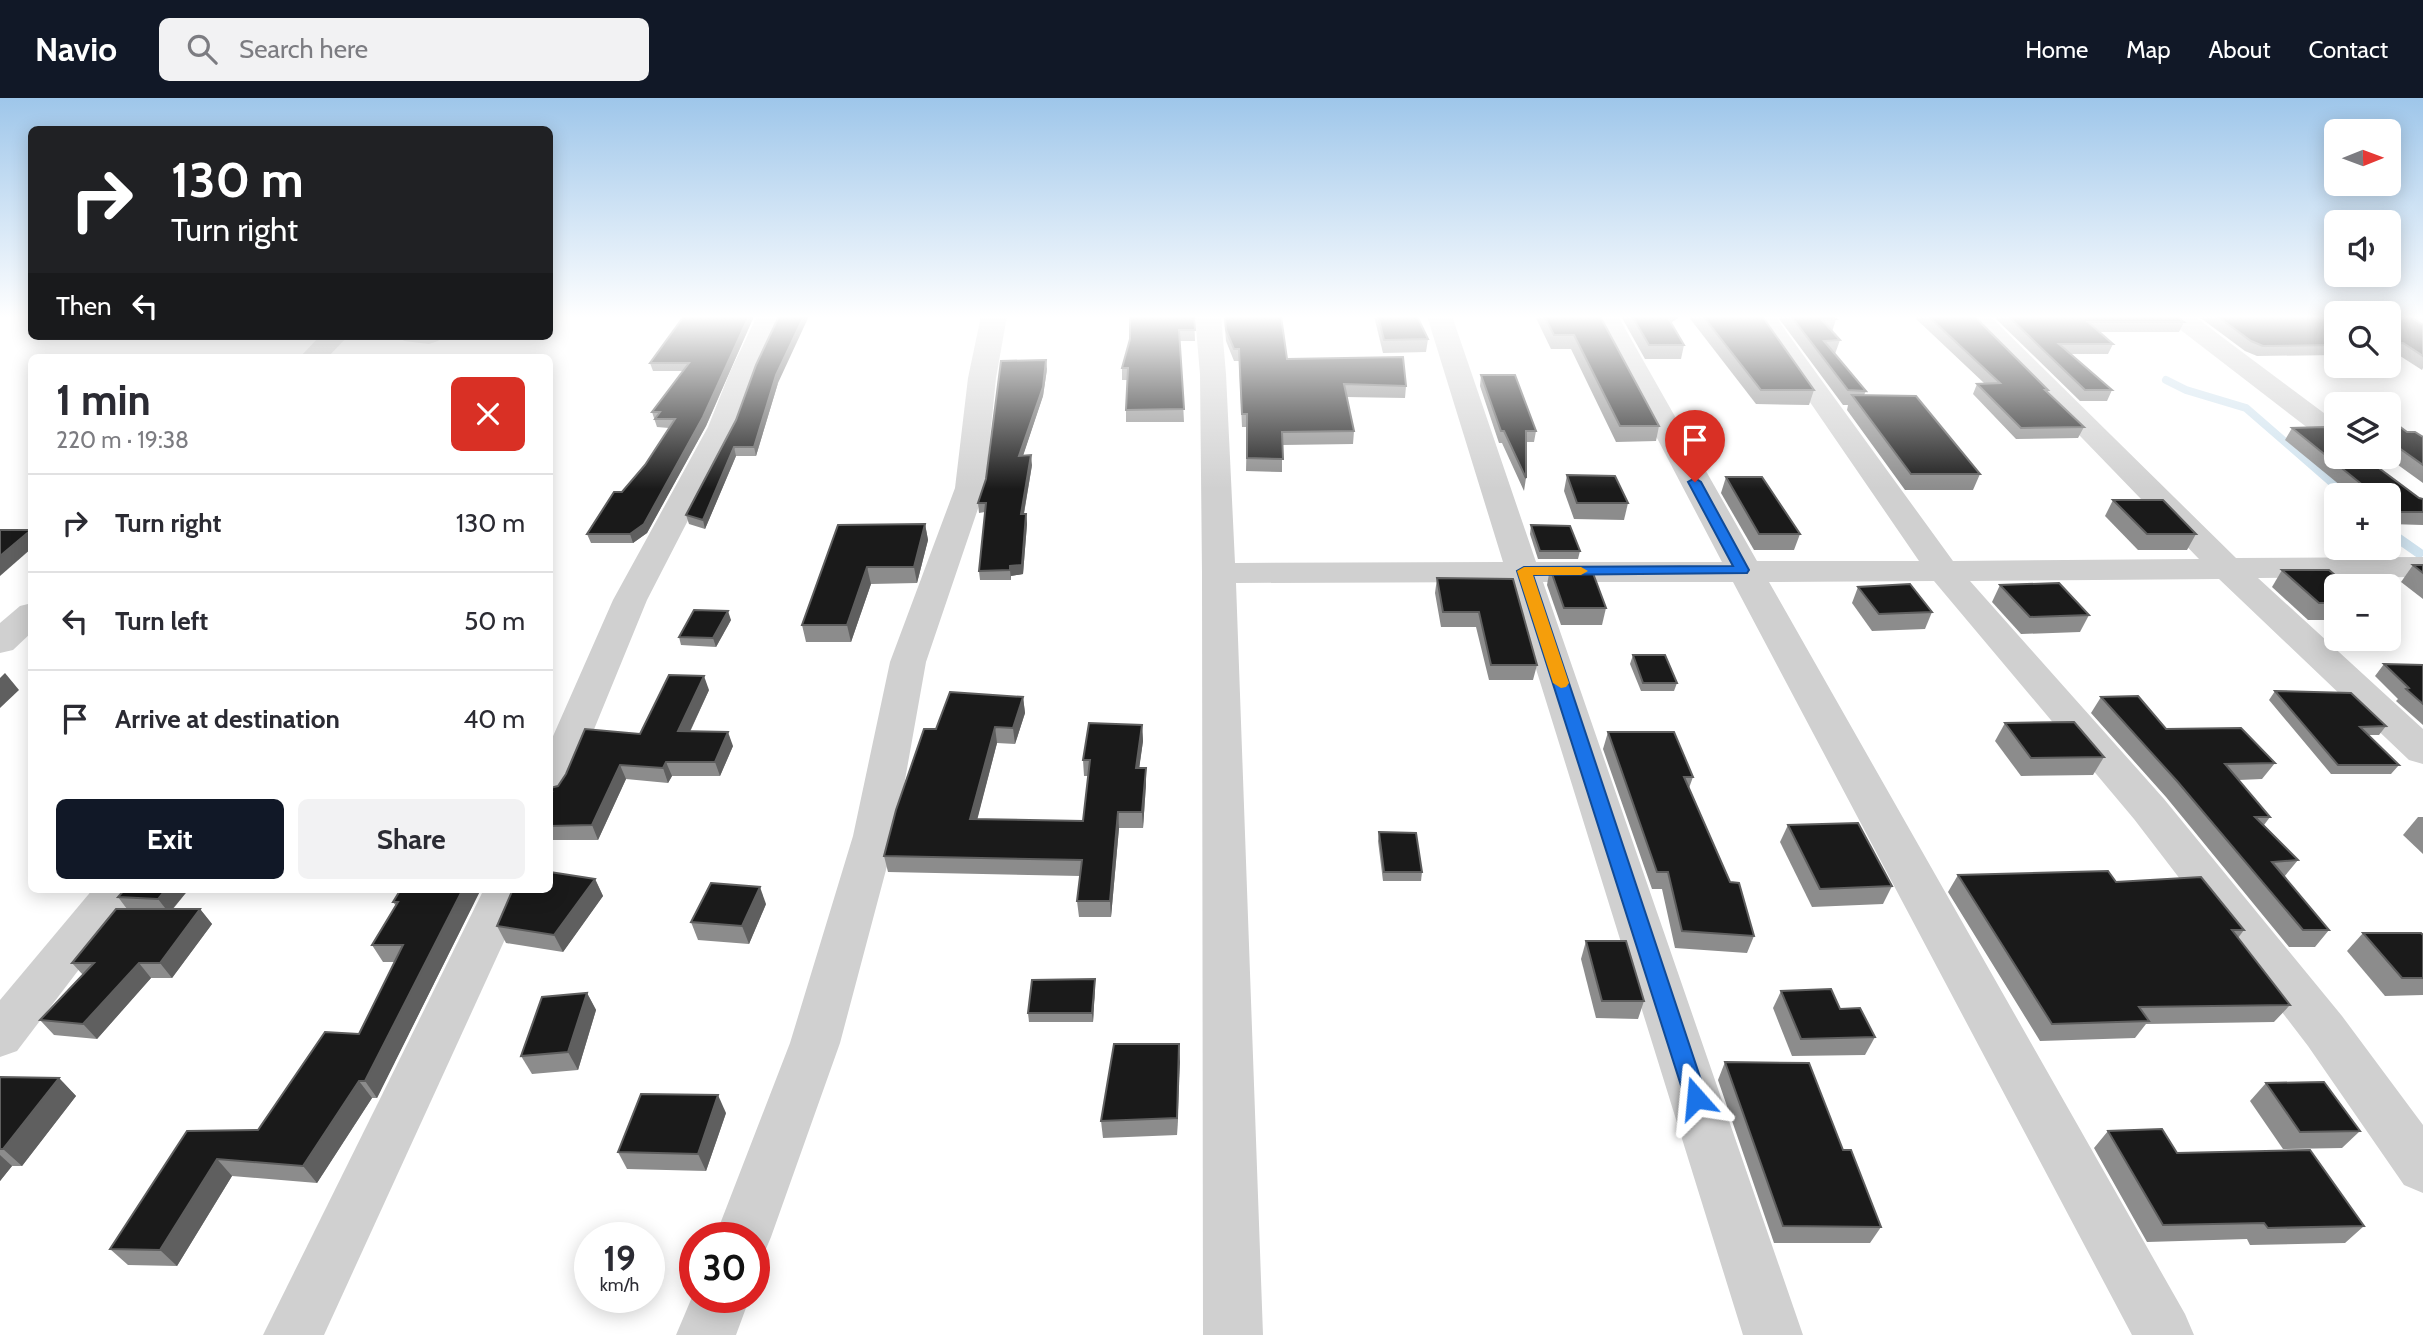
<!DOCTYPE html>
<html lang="en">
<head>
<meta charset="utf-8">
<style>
  body { margin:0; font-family:Cabin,sans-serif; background:#f2f2f3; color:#2b2b33; height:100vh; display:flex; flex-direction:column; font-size:26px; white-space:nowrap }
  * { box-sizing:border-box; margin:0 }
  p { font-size:23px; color:#7c7c81 }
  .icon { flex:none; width:38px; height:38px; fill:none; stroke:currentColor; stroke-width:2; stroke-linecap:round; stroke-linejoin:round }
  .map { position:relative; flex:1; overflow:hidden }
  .sheet { position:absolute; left:28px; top:256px; width:525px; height:539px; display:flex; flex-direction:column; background:#fff; border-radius:10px; box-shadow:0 4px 18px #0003 }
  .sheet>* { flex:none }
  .hud { position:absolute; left:28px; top:28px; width:525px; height:214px; border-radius:10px; box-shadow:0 4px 18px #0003; background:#202124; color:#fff; overflow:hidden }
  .needle { width:46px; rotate:89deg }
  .controls { position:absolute; left:2324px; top:21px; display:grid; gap:14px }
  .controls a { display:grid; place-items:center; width:77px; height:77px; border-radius:10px; background:#fff; box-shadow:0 4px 18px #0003; font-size:35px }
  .speed { position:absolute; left:574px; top:1124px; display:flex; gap:14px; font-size:35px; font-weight:700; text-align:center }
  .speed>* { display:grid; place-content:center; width:91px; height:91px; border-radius:50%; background:#fff; box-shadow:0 4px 18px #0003; line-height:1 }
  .speed small { font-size:18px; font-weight:400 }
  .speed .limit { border:10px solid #d22; background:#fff; color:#111 }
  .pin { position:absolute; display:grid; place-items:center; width:60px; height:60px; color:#fff; margin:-72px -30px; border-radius:50% 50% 50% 0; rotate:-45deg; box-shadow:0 0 7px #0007 }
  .pin .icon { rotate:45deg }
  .me { position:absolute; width:77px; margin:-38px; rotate:342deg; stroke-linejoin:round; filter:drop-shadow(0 0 5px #0008) }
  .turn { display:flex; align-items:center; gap:24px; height:147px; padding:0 28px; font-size:32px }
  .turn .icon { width:91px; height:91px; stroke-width:2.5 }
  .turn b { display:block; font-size:49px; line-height:60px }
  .then { display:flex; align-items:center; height:66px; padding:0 28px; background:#0003; gap:14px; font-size:26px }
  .round { display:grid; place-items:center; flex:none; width:74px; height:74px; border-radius:10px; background:#f2f2f3 }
  .overview { display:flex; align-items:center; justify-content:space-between; height:119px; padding:0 28px }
  h1 { font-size:42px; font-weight:800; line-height:52px }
  .button { display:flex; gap:14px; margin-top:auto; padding:14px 28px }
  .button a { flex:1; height:80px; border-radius:10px; background:#111827; color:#fff; font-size:28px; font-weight:800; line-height:80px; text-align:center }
  .button a+a { background:#f2f2f3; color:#2b2b33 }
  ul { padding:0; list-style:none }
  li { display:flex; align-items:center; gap:21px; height:98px; padding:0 28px; border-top:2px solid #e1e1e2 }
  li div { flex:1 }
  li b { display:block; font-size:26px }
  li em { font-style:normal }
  header { display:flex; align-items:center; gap:42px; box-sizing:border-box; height:98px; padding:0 35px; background:#111827; color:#fff }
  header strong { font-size:33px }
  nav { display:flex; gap:38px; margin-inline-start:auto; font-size:24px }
  .search { width:490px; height:63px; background:#f2f2f3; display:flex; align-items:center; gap:18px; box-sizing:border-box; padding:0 24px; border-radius:10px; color:#7c7c81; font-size:26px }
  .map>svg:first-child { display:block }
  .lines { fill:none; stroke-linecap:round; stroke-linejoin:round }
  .stream-far1 { stroke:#cfe2ee; stroke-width:8 }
  .stream { stroke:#cfe2ee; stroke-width:10 }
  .minor { fill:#d0d0d0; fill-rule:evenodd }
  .wall { fill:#8c8c8c }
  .shaded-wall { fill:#5f5f5f }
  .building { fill:#1a1a1a; stroke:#5f5f5f; stroke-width:2 }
  .route { fill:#1a73e8; stroke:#114b97; stroke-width:2 }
  .slow { fill:#f59e0b }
</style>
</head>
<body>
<header>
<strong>Navio</strong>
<div class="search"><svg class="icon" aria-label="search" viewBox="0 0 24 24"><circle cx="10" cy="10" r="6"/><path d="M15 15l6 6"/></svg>Search here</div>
<nav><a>Home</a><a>Map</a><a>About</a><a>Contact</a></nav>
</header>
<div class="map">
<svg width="2423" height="1237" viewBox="0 0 2423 1237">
  <rect width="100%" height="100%" fill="#fff"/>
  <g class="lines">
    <polyline class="stream-far1" points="2166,282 2186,292 2246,310 2346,397"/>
    <polyline class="stream" points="2389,434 2419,455"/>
    <g class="minor">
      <polygon points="757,218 783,218 756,274 736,329 647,502 570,690 564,700 550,704 550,645 613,502 708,329 730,274"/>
      <polygon points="981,218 1007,218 996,280 985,390 926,564 895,738 840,945 771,1139 763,1158 754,1161 754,1139 715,1139 790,945 853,738 890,564 955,390 968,280"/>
      <polygon points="1195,218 1221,218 1226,276 1235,465 1503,464 1427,218 1452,218 1536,464 1722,464 1593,218 1618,218 1757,463 1919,463 1751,218 1775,218 1953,463 2199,461 1964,218 1990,218 2236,460 2423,459 2423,479 2258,480 2423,631 2423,666 2409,662 2219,481 1970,483 2164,701 2342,918 2423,1027 2423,1095 2404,1087 2308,948 2134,721 1934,483 1769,484 2185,1216 2194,1237 2132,1237 1733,484 1543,484 1803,1237 1743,1237 1509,484 1236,485 1263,1237 1203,1237 1202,475 1200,276"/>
      <polygon points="2166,218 2194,218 2336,324 2336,347 2326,344 2169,223"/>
      <polygon points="2403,218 2423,218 2423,230 2407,223"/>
      <polygon points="320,238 348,238 328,259 300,259"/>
      <polygon points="400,238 442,238 438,243 429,246 404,243"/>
      <polygon points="32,505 32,534 13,552 0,555 0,525 20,508"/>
      <polygon points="93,791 140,791 17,953 0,959 0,902"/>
      <polygon points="484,791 528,791 324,1237 263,1237"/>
      <polygon points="695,1192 695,1199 750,1199 736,1237 676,1237"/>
    </g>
  </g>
  <g class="wall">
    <polygon points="684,218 754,218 706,328 647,435 633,445 591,445 587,436 645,367 669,330 657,329 652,314 683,273 653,273 650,265"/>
    <polygon points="1194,218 1195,243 1180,243 1184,324 1126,324 1126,312 1128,282 1122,282 1122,270 1130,241"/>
    <polygon points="1224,218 1281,218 1287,261 1406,288 1405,300 1347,299 1354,333 1353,346 1282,347 1282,374 1246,373 1247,329 1242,329 1239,263 1234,263 1226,243"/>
    <polygon points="1374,218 1417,218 1428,241 1426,254 1383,255"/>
    <polygon points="1488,218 1600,218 1659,328 1656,343 1616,344 1571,251 1551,251 1535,218 1489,219"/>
    <polygon points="1621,218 1681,218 1671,224 1684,247 1681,261 1645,261"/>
    <polygon points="1688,218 1762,218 1814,292 1809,307 1756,306"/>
    <polygon points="1777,218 1832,218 1836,221 1832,234 1840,242 1835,256 1866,293 1864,297 1980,376 1973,392 1905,392 1847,312 1848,307 1843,307"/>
    <polygon points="1913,218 1974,218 2048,292 2047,294 2084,329 2078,340 2016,341 1973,296 1977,286 1984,285"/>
    <polygon points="1993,218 2176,218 2184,224 2179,234 2100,234 2113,246 2108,256 2071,256 2112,292 2107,303 2080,303"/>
    <polygon points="2198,218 2336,218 2336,257 2257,258 2245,253"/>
    <polygon points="2389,218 2423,227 2423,270 2422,272 2397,256 2389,256"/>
    <polygon points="1047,271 1043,298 1023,357 1032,367 1024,416 1026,416 1027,426 1023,476 1011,478 1011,482 980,482 979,473 985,414 979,415 978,405"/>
    <polygon points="1481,277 1536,333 1534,344 1526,344 1526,380 1524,393 1502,345 1499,345 1480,288"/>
    <polygon points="778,285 756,358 736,358 705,431 689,426 686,417"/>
    <polygon points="2389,328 2423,339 2423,385 2387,359 2389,359"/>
    <polygon points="2292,330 2336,359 2419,400 2423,401 2423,427 2389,426 2389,397 2352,397 2285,342"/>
    <polygon points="1567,377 1628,405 1624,422 1574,421 1564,393"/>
    <polygon points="1726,379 1800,436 1794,452 1754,452 1721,395"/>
    <polygon points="2113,402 2196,436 2187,452 2138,452 2105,418"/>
    <polygon points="925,426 928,442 917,485 871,486 851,544 806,544 802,527 838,427"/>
    <polygon points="1531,427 1580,453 1578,461 1538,461 1530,436"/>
    <polygon points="2413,467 2423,467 2423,501 2401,484"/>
    <polygon points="1550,470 1606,510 1602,527 1561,527 1547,487"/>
    <polygon points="2282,472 2336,488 2336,522 2308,522 2272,489"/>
    <polygon points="1437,480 1513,481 1537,567 1533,582 1489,582 1476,529 1441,529 1435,495"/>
    <polygon points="2000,487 2089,517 2080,534 2021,536 1992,504"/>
    <polygon points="1858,489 1932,514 1925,531 1872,533 1852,505"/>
    <polygon points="731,522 716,549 681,547 679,539"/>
    <polygon points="1633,557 1677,585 1674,593 1641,593 1630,566"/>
    <polygon points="2384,566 2423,567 2423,627 2396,603 2398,601 2375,578"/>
    <polygon points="709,592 690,634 733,648 720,678 672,678 668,685 626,681 598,742 550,742 550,690 558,688"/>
    <polygon points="2275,593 2386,628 2379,637 2368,637 2399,667 2391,676 2331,676 2269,602"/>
    <polygon points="1023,599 1025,615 1015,646 997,645 977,721 1083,723 1088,678 1084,678 1083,662 1142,627 1143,643 1139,670 1146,686 1143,730 1119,730 1111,819 1079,819 1077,803 1080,778 888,774 884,758 936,631"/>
    <polygon points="2101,599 2166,631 2275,665 2262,681 2239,682 2270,719 2264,727 2298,762 2284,779 2329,832 2315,849 2289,849 2166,699 2091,615"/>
    <polygon points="2005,625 2104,659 2093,677 2021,678 1995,643"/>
    <polygon points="1608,634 1693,679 1689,690 1754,838 1747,855 1675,850 1662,791 1652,791 1603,651"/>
    <polygon points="2418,719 2423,719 2423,756 2403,737"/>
    <polygon points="1788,727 1892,788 1883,806 1812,809 1780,744"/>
    <polygon points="1379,734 1422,774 1421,783 1383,783 1378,743"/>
    <polygon points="1958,777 2116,784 2244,832 2238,840 2290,907 2274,924 2146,926 2135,940 2040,943 1948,794"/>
    <polygon points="595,781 603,798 563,854 506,845 497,828"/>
    <polygon points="189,791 173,811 200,811 212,826 172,880 151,880 97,941 54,937 40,922 83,877 72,865 127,811 118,799"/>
    <polygon points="401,791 481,791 377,1000 372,1000 317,1085 232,1078 177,1168 128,1167 110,1151 187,1033 258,1032 359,936 395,864 383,864 372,847 396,808 393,804"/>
    <polygon points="766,806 749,846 698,842 691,824"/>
    <polygon points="2363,835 2423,837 2423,897 2385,898 2347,853"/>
    <polygon points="1586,843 1644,903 1638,921 1596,920 1581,861"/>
    <polygon points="1095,881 1095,890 1093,924 1029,924 1028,915"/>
    <polygon points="1781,893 1840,911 1875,939 1865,957 1792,958 1773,910"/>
    <polygon points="587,895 596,912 578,972 532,976 521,958"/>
    <polygon points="1179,946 1177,1037 1103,1040 1101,1023"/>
    <polygon points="1725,964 1843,1052 1881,1129 1870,1145 1774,1145 1718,982"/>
    <polygon points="0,979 59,980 76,998 22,1068 12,1068 0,1083"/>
    <polygon points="2266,985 2360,1033 2342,1050 2283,1051 2250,1003"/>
    <polygon points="726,1015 706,1073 627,1071 618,1054"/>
    <polygon points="2108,1033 2177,1055 2364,1128 2345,1145 2250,1147 2247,1141 2147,1144 2094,1050"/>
  </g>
  <g class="shaded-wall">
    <polygon points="749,218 754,218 706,328 647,435 633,445 630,436"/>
    <polygon points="804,218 809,218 778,285 756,358 754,349 776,277"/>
    <polygon points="1666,218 1681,218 1663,230"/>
    <polygon points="1046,262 1047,271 1043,298 1020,367 1019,358"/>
    <polygon points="734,349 736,358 705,431 703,422"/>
    <polygon points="1031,357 1032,367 1022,426 1021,416"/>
    <polygon points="1026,416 1027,426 1023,476 1011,478 1011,482 1010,472"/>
    <polygon points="925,426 928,442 917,485 914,469"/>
    <polygon points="31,432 32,450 0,478 0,458"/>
    <polygon points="867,469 871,486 851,544 847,527"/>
    <polygon points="728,513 731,522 716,549 713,540"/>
    <polygon points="5,575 19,592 0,610 0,580"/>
    <polygon points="704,578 709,592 683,648 678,633"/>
    <polygon points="1023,599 1025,615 1015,646 1013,630"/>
    <polygon points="1142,627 1143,643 1137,686 1136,670"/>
    <polygon points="995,629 997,645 973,738 970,721"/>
    <polygon points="728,634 733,648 720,678 715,664"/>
    <polygon points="666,664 672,678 668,685 663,670"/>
    <polygon points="620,667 626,681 598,742 592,727"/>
    <polygon points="1146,670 1146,686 1143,730 1142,714"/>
    <polygon points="1118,714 1119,730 1111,819 1110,803"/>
    <polygon points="595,781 603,798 563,854 554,837"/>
    <polygon points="760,789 766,806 749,846 742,828"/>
    <polygon points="166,791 189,791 169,815 158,801"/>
    <polygon points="463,791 481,791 377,1000 365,983"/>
    <polygon points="200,811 212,826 172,880 160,865"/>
    <polygon points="139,865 151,880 97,941 83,926"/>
    <polygon points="1095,881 1095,890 1093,924 1092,915"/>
    <polygon points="587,895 596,912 578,972 568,954"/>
    <polygon points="1179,946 1180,964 1177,1037 1177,1020"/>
    <polygon points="59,980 76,998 22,1068 3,1051"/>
    <polygon points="359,983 372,1000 317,1085 303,1068"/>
    <polygon points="718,997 726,1015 706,1073 698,1056"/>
    <polygon points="0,1057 12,1068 0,1083"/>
    <polygon points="217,1061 232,1078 177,1168 160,1152"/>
  </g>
  <g class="building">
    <polygon points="684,218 749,218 703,319 644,426 630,436 587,436 614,394 622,394 645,367 675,321 655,321 660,314 652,314 689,265 650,265"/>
    <polygon points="779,218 804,218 776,277 754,349 734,349 703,422 686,417 736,322 756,267"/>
    <polygon points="1130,218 1194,218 1195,232 1179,232 1184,311 1126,312 1128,270 1122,270 1130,241"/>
    <polygon points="1225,218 1281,218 1287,261 1403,259 1406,288 1344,286 1354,333 1282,334 1283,361 1247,360 1247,316 1242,316 1239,251 1234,251 1226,232"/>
    <polygon points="1378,218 1417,218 1428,241 1384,242"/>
    <polygon points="1544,218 1600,218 1659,328 1620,328 1574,237 1554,237"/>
    <polygon points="1632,218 1667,218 1684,247 1649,247"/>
    <polygon points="1703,218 1762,218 1814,292 1761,292"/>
    <polygon points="1791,218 1832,218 1836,221 1822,222 1840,242 1824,243 1866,293 1848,292"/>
    <polygon points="1928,218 1974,218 2048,292 2045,292 2084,329 2021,330 1977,286 2000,285"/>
    <polygon points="2008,218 2176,218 2184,224 2088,224 2113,246 2059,246 2112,292 2085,292"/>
    <polygon points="2217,218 2336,218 2336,247 2263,248 2251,243"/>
    <polygon points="2389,218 2409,218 2423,227 2423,258 2403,245 2389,246"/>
    <polygon points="1046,262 1043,289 1019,358 1031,357 1021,416 1026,416 1022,467 1010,468 1010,472 979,473 986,405 978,405 986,381 1001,263"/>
    <polygon points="1481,277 1515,277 1536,333 1526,333 1526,380 1504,333 1501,333"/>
    <polygon points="1852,297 1916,298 1980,376 1911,376"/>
    <polygon points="2389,328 2399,328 2407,334 2415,334 2423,339 2423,367 2392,345 2389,345"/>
    <polygon points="2325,329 2336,334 2336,359 2364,359 2419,400 2423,401 2423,414 2395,414 2389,409 2389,397 2375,397 2292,330"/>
    <polygon points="1567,377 1615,378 1628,405 1577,405"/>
    <polygon points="1726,379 1762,379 1800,436 1759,436"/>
    <polygon points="2113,402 2163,402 2196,436 2147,436"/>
    <polygon points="925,426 914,469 867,469 847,527 802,527 838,427"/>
    <polygon points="1531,427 1570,428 1580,453 1540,453"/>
    <polygon points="0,432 31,432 0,458"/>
    <polygon points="2413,467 2423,467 2423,475"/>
    <polygon points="1550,470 1591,470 1606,510 1564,510"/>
    <polygon points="2282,472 2329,472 2348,488 2336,488 2336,505 2319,505"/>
    <polygon points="1437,480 1513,481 1537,567 1491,567 1479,514 1443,514"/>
    <polygon points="2059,485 2089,517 2030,519 2000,487"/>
    <polygon points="1910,486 1932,514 1879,516 1858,489"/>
    <polygon points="694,512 728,513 713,540 679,539"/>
    <polygon points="1633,557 1665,557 1677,585 1643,585"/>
    <polygon points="2384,566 2423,567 2423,606 2406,591 2409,590"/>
    <polygon points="669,577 704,578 678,633 728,634 715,664 666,664 663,670 620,667 592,727 550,728 550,699 552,694 550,694 550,690 558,688 566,676 585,631 640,636"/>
    <polygon points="2275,593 2351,595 2386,628 2360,629 2399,667 2338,667"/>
    <polygon points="950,594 1023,599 1013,630 995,629 970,721 1083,723 1090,662 1083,662 1089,625 1142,627 1136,670 1146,670 1142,714 1118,714 1110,803 1077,803 1082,762 884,758 896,712 924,631 936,631"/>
    <polygon points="2138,598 2166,631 2241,630 2275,665 2225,666 2270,719 2255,719 2298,762 2272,764 2329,832 2303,832 2177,683 2101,599"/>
    <polygon points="2074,624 2104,659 2031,660 2005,625"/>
    <polygon points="1608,634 1674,634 1693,679 1684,679 1730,784 1739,785 1754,838 1682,833 1668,774 1657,774"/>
    <polygon points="1858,725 1892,788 1820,791 1788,727"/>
    <polygon points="1379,734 1416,735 1422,774 1384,774"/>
    <polygon points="2108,773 2116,784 2201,779 2244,832 2232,832 2290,907 2139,909 2149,923 2052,926 1958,777"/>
    <polygon points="550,774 595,781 554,837 497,828 513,791 550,791"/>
    <polygon points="711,785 760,789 742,828 691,824"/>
    <polygon points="125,791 166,791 158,801 118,799"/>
    <polygon points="401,791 463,791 365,983 359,983 303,1068 217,1061 160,1152 110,1151 187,1033 258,1032 325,934 359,936 403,847 372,847 398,804 393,804"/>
    <polygon points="116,811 200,811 160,865 139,865 83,926 40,922 94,865 72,865"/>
    <polygon points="2363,835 2421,835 2423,837 2423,880 2402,880"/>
    <polygon points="1586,843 1626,843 1644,903 1602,903"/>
    <polygon points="1095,881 1092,915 1028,915 1032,882"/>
    <polygon points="1831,891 1840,911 1860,910 1875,939 1801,941 1781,893"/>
    <polygon points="587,895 568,954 521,958 542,899"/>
    <polygon points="1114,946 1179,946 1177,1020 1101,1023"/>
    <polygon points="1725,964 1809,965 1843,1052 1851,1052 1881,1129 1783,1128"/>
    <polygon points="0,979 59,980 3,1051 0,1051"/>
    <polygon points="2324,984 2360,1033 2300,1034 2266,985"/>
    <polygon points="641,996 718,997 698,1056 618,1054"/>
    <polygon points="2162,1031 2177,1055 2310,1052 2364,1128 2268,1130 2264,1125 2163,1127 2108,1033"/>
  </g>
  <linearGradient id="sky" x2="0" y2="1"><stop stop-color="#9ec6ea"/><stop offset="0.56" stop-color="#fff"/><stop offset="1" stop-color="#fff" stop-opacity="0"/></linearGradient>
  <rect width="2423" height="391" fill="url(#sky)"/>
  <polygon class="route" points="1695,380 1701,384 1749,472 1747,475 1533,477 1707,1000 1704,1007 1696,1009 1689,1007 1685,1000 1517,473 1524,469 1733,468 1688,384"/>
  <polygon class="slow" points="1524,469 1581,469 1588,473 1581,477 1533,477 1569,585 1566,589 1561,590 1553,585 1517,473"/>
</svg>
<div class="controls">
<a><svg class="needle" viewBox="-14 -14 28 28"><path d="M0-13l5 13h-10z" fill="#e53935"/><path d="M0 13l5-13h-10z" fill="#7c7c81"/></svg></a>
<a><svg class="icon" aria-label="sound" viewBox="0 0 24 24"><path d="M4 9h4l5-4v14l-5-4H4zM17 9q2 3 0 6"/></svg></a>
<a><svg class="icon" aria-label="search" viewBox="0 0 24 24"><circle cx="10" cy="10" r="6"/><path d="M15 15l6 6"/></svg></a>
<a><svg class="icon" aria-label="layers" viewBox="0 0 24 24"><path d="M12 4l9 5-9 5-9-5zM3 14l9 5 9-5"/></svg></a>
<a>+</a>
<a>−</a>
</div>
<div class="speed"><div>19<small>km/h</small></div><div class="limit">30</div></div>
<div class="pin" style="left:1695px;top:384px;background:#d93025"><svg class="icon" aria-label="arrive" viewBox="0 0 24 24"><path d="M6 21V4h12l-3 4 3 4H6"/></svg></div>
<svg class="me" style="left:1696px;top:1000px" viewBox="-20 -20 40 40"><path d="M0-17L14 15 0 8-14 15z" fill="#1a73e8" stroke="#fff" stroke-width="4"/></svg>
<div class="hud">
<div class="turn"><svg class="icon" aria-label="right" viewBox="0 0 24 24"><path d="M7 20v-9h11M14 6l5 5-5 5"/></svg><div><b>130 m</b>Turn right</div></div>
<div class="then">Then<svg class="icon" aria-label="left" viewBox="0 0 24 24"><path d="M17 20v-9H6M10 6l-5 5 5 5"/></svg></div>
</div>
<section class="sheet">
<div class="overview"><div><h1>1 min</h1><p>220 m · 19:38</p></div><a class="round" style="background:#d93025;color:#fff"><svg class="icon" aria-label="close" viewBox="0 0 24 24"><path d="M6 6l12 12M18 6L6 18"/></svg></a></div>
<ul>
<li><svg class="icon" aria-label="right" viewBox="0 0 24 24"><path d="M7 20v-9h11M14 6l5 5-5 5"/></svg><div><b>Turn right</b></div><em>130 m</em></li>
<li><svg class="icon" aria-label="left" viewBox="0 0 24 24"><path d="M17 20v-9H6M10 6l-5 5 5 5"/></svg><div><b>Turn left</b></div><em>50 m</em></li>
<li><svg class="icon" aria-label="arrive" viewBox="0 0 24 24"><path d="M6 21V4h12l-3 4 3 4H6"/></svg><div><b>Arrive at destination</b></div><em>40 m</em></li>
</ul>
<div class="button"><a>Exit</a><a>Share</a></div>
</section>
</div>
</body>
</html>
